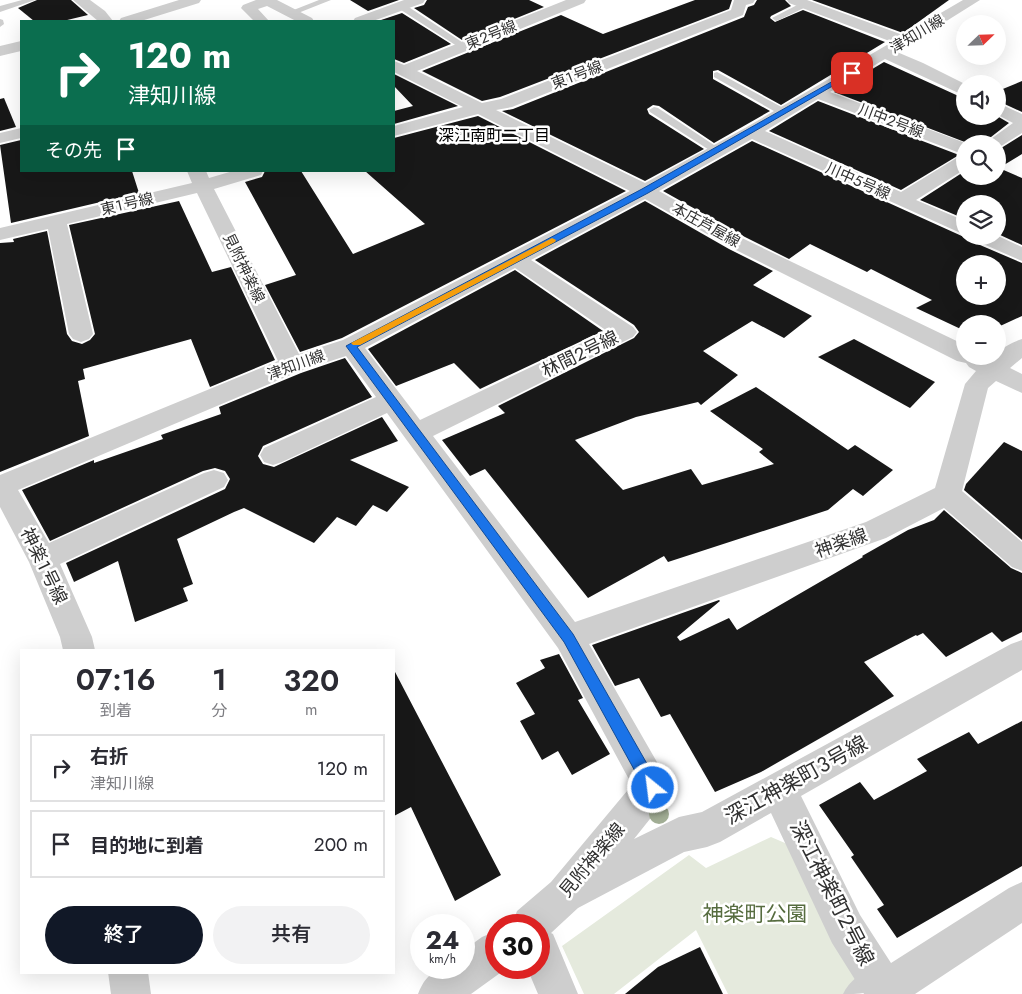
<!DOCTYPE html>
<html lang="ja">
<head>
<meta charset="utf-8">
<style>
  body { margin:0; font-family:Jost,"Noto Sans JP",sans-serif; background:#f2f2f3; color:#2b2b33; height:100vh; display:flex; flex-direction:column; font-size:19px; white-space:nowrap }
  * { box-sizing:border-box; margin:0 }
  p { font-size:16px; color:#7c7c81 }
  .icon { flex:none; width:28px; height:28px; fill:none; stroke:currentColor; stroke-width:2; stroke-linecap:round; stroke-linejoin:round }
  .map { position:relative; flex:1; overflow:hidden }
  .side { position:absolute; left:20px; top:649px; width:375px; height:325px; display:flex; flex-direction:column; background:#fff; border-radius:0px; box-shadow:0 5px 20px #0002 }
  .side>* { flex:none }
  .top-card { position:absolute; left:20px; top:20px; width:375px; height:152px; border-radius:0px; box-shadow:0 5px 20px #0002; background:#0b6e4f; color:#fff; overflow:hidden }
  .needle { width:32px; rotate:67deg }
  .tools { position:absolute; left:956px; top:15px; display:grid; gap:10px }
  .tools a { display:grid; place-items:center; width:50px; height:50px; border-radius:50%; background:#fff; box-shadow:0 5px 20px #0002; font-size:25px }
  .speed { position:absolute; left:410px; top:914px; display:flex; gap:10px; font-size:25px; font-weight:700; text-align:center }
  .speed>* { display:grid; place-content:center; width:65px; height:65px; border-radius:50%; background:#fff; box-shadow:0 5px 20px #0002; line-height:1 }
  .speed small { font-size:12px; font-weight:400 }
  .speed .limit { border:8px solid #d22; background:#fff; color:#111 }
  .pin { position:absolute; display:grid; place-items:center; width:42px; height:42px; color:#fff; margin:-21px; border-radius:10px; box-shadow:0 2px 8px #0006 }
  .me { position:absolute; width:55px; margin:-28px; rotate:331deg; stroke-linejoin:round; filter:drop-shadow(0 0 4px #0008) }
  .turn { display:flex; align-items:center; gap:18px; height:105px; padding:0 25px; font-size:22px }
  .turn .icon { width:65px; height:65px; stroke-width:2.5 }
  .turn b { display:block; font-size:35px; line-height:42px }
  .then { display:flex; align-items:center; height:48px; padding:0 25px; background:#0003; gap:10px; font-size:19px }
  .eta { display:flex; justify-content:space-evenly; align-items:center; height:85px; text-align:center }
  .eta b { font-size:30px; font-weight:600; line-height:35px }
  .cta { display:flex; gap:10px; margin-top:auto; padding:10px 25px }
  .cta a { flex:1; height:58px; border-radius:30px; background:#111827; color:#fff; font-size:20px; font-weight:600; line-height:58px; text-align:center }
  .cta a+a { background:#f2f2f3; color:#2b2b33 }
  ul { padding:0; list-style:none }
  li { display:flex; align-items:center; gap:15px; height:68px; margin:0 10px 8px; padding:0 15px; border:2px solid #e1e1e2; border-radius:0px }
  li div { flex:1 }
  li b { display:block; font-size:19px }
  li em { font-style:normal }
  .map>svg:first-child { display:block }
  .green { fill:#e5eadd }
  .building { fill:#181818; fill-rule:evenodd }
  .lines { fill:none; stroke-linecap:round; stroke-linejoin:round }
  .lane { fill:#cecece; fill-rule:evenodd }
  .street { fill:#cecece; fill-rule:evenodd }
  .tree { fill:#a2ae95 }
  .route { fill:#1a73e8; stroke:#114b97 }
  .slow { fill:#f59e0b }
  .labels { text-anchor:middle; stroke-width:5; stroke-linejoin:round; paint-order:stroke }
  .far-street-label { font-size:15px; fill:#313131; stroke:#fff }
  .far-neighbourhood-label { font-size:16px; fill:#000; stroke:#fff }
  .street-label { font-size:18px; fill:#313131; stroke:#fff }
  .near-street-label { font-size:21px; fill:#313131; stroke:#fff }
  .near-park-label { font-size:21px; fill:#566c3f; stroke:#fff }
</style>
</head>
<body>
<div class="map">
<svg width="1022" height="994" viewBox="0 0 1022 994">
  <rect width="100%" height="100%" fill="#fff"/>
  <polygon class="green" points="771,837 792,846 862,989 853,994 728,994 696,930 614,994 584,994 562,946 689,855 706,868"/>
  <g class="building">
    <polygon points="37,0 71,0 88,15 63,21 34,21 18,8"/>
    <polygon points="350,0 399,0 368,11"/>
    <polygon points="427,0 529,0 544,7 462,40 414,8 424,5"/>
    <polygon points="695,0 732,0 729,9 500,97 482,101 422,71 561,15 603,34"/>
    <polygon points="757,0 785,0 791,6 771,16 770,18 775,22 803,10 885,42 781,105 718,70 713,71 713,79 770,111 714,143 659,106 653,105 647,109 649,114 704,149 645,181 502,111 513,109 744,17 748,7 754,5"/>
    <polygon points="812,0 949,0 903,33"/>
    <polygon points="402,13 451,44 404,63 394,59 394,21 381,20"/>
    <polygon points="884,62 965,99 965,116 997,116 1009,123 982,144 970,144 834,92"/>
    <polygon points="394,74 458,106 394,124 394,111 413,106 394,86"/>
    <polygon points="1022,81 1022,112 998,101 998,91"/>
    <polygon points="4,98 16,127 0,131 0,99"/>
    <polygon points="818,101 959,155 901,190 769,131"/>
    <polygon points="478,116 626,191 342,338 300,352 265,285 296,275 245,182 262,177 265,171 301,171 353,254 425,224 365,171 394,171 394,138"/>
    <polygon points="1022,135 1022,154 999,168 1022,178 1022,245 998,234 998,204 965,204 965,219 920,200 965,171 965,176 998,176 998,150"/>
    <polygon points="21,140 21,171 132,171 139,193 11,223 0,145"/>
    <path d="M752,141L964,237L969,236L973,242L1022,263V316L998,327V324H965V331L916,308L932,300L871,269L867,272L810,244L789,259L745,237L663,191ZM965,264H998V296H965Z"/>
    <polygon points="179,201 212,272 231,267 275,360 210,387 191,339 83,369 85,379 78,381 89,436 0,472 0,243 14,242 13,239 47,231 67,334 72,341 82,344 90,340 95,334 69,225"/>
    <polygon points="645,201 729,249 773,271 753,285 812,316 784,338 752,321 703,351 738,375 701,405 698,402 636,417 575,440 623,490 691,469 702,485 774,464 759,452 763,449 710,411 756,387 848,450 855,445 893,470 863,496 853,489 828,510 668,562 664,556 588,598 485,469 470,476 442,440 505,413 498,406 634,338 639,332 634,325 535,260"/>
    <polygon points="515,270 603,331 480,389 454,363 396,386 368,349"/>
    <polygon points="854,339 935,382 910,408 818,357"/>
    <polygon points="345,358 372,397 263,446 258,456 263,464 274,467 382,417 398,441 350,460 409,487 387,512 373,505 356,526 337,517 314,543 244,508 234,512 177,539 193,584 183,588 188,601 135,622 118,561 74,582 66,563 225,489 230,479 225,471 215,468 203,471 50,541 22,490 94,460 94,463 163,439 161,435 221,414 219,407 301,373"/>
    <polygon points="1004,442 1022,451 1022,540 964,490 966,484"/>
    <polygon points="944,510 1011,568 1022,573 1022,632 1002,642 992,632 946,657 923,633 917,636 916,635 864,662 894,696 761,772 715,792 670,714 661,717 639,678 615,686 592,645 719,600 720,601 677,637 680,641 729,618 737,630 863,557 862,556 908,530 934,520"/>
    <polygon points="559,654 583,698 578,700 610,754 572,775 558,751 542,760 520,721 535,714 516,683 545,668 540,660"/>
    <polygon points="394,670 501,875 455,901 411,807 394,816"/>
    <polygon points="1022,721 1022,866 897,938 877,909 884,905 851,857 854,855 819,805 860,782 874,800 927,771 917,759 969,732 978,744"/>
    <polygon points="700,947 723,994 625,994 658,967"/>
  </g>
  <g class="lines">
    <g class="lane">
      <polygon points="22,0 35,0 0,12 0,6"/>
      <polygon points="319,0 331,0 293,15 286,13"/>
      <polygon points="805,1 809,4 808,6 779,20 776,21 772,18"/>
      <polygon points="401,3 404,4 468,46 463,49 460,48 398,8 397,6"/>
      <polygon points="0,19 3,20 4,24 0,27"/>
      <polygon points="717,72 789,111 790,113 789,115 781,115 714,77 714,73"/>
      <polygon points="654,107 658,108 723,151 722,153 714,153 650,112 649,110"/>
      <path d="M876,965L884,969L888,977C879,994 862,994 843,994C849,981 863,971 876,965Z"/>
    </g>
    <g class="street">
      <polygon points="73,0 90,0 105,11 113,21 98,21"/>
      <polygon points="179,0 201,0 199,3 141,21 119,21 121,18"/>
      <polygon points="256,0 277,0 312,18 314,21 296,21 267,6 258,9 269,21 254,21 241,8 243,5"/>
      <polygon points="404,0 425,0 423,3 373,21 353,21 355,18"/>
      <path d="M566,0H586L584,3L417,71L482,103L501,99L731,10L734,0H755L753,3L746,5L743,15L512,107L496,110L645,183L745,128L892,42L789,3L787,0H807L903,35L963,0H980L897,52L923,63L965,84V96L885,59L830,92L968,144H965V155L818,99L765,131L901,192L958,157L965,155V169L916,200L965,221V235L752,139L659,191L744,239L965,345V356H987L991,358L998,356V352C1005,346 1013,342 1022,339V358L1010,368L1022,374V393L996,381L988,388L962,491L1022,542V571L1012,567L944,508L886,538L589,644L665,776L671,788L665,800L634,839L679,817L702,812L1011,644L1022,640V670L801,796L860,915L891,963L1009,888L1022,882V923L915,994H864L832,943L771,813L720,842L707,847L684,852L578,908L551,933L553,934L578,994H538L527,968H539V925H512L517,911L551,882L632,785L558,648L387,413L282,462L273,465L264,462L260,455L264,448L376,397L346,356L300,371L18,490L49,543L204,473L214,470L224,473L228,480L224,487L60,564L92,637L95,650H63L60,637L29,562L0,507V475L278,361L197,193L67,224L93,334L89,339L81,342L73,339L69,334L48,229L0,240V228L192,183L187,171H206L209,178L233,171H263L261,175L214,189L299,354L343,340L630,191L478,114L394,136V126L463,107L394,72V61L404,65ZM645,199L730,247L957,361L966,363L969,367L976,371L965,384L935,488L866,522L575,622L433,436L633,337L637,332L633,327L531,260ZM515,268L607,331L420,420L365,348Z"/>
      <polygon points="21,41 21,51 0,56 0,46"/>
      <polygon points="998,103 1022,114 1022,133 998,148 998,144 984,144 1013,123 998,115"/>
      <polygon points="21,128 21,138 0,143 0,133"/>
      <polygon points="971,236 998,236 1022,247 1022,261 974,240"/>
      <path d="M496,931V968H507L471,994H418C428,969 439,968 464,968V950L482,937Z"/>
      <polygon points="108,972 148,972 151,994 111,994"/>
    </g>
  </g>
  <circle class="tree" cx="659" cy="814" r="10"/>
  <polygon class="route" points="849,72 855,73 648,193 357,347 573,634 658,783 660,788 658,793 653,795 647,793 564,642 346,346 642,189"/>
  <polygon class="slow" points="552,238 556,240 555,242 360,345 353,345 351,343"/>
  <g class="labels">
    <g class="far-street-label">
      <text transform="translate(917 34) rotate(-31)" y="5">津知川線</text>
      <text transform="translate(491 35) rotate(-22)" y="5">東２号線</text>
      <text transform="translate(577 75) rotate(-21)" y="5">東１号線</text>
      <text transform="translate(891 121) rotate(21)" y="5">川中２号線</text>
      <text transform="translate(858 181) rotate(24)" y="5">川中５号線</text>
      <text transform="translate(127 204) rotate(-13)" y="5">東１号線</text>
      <text transform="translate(706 225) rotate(29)" y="5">本庄芦屋線</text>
      <text transform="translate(244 268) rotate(64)" y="5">見附神楽線</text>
      <text transform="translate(296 365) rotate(-20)" y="5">津知川線</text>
    </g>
    <g class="far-neighbourhood-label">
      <text x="494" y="141">深江南町二丁目</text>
    </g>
    <g class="street-label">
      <text transform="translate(580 354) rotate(-26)" y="6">林間２号線</text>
      <text transform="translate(841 543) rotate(-19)" y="6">神楽線</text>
      <text transform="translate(44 566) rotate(64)" y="6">神楽１号線</text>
      <text transform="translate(592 860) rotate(-50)" y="6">見附神楽線</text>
    </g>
    <g class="near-street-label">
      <text transform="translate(796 780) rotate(-29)" y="7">深江神楽町３号線</text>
      <text transform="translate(832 893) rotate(63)" y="7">深江神楽町２号線</text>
    </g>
    <g class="near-park-label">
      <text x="755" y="921">神楽町公園</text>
    </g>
  </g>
</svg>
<div class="tools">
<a><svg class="needle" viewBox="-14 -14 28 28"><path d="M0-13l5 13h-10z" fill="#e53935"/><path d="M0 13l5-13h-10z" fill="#7c7c81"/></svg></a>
<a><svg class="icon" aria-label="sound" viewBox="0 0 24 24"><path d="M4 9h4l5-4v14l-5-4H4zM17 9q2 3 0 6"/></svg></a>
<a><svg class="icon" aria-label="search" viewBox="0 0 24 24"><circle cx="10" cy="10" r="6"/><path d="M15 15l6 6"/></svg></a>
<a><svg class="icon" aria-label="layers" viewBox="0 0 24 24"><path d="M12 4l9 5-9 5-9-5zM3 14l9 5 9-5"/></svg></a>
<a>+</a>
<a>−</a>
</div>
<div class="speed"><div>24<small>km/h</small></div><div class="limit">30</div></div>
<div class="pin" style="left:852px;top:73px;background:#d93025"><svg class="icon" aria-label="arrive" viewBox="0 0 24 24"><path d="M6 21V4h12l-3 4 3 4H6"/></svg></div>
<svg class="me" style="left:653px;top:788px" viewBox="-20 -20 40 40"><circle r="17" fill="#1a73e8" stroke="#fff" stroke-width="3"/><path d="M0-11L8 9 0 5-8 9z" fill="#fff"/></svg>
<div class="top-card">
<div class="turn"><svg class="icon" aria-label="right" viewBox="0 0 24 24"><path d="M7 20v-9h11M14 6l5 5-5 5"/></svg><div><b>120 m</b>津知川線</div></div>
<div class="then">その先<svg class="icon" aria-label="arrive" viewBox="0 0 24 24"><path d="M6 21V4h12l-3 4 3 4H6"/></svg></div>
</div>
<section class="side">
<div class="eta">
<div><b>07:16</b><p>到着</p></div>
<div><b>1</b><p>分</p></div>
<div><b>320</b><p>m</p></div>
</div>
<ul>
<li><svg class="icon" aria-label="right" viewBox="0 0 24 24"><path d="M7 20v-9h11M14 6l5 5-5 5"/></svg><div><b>右折</b><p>津知川線</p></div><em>120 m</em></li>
<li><svg class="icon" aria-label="arrive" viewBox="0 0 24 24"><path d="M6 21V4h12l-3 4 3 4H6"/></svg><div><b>目的地に到着</b></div><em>200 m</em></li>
</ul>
<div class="cta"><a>終了</a><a>共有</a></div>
</section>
</div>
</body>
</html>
